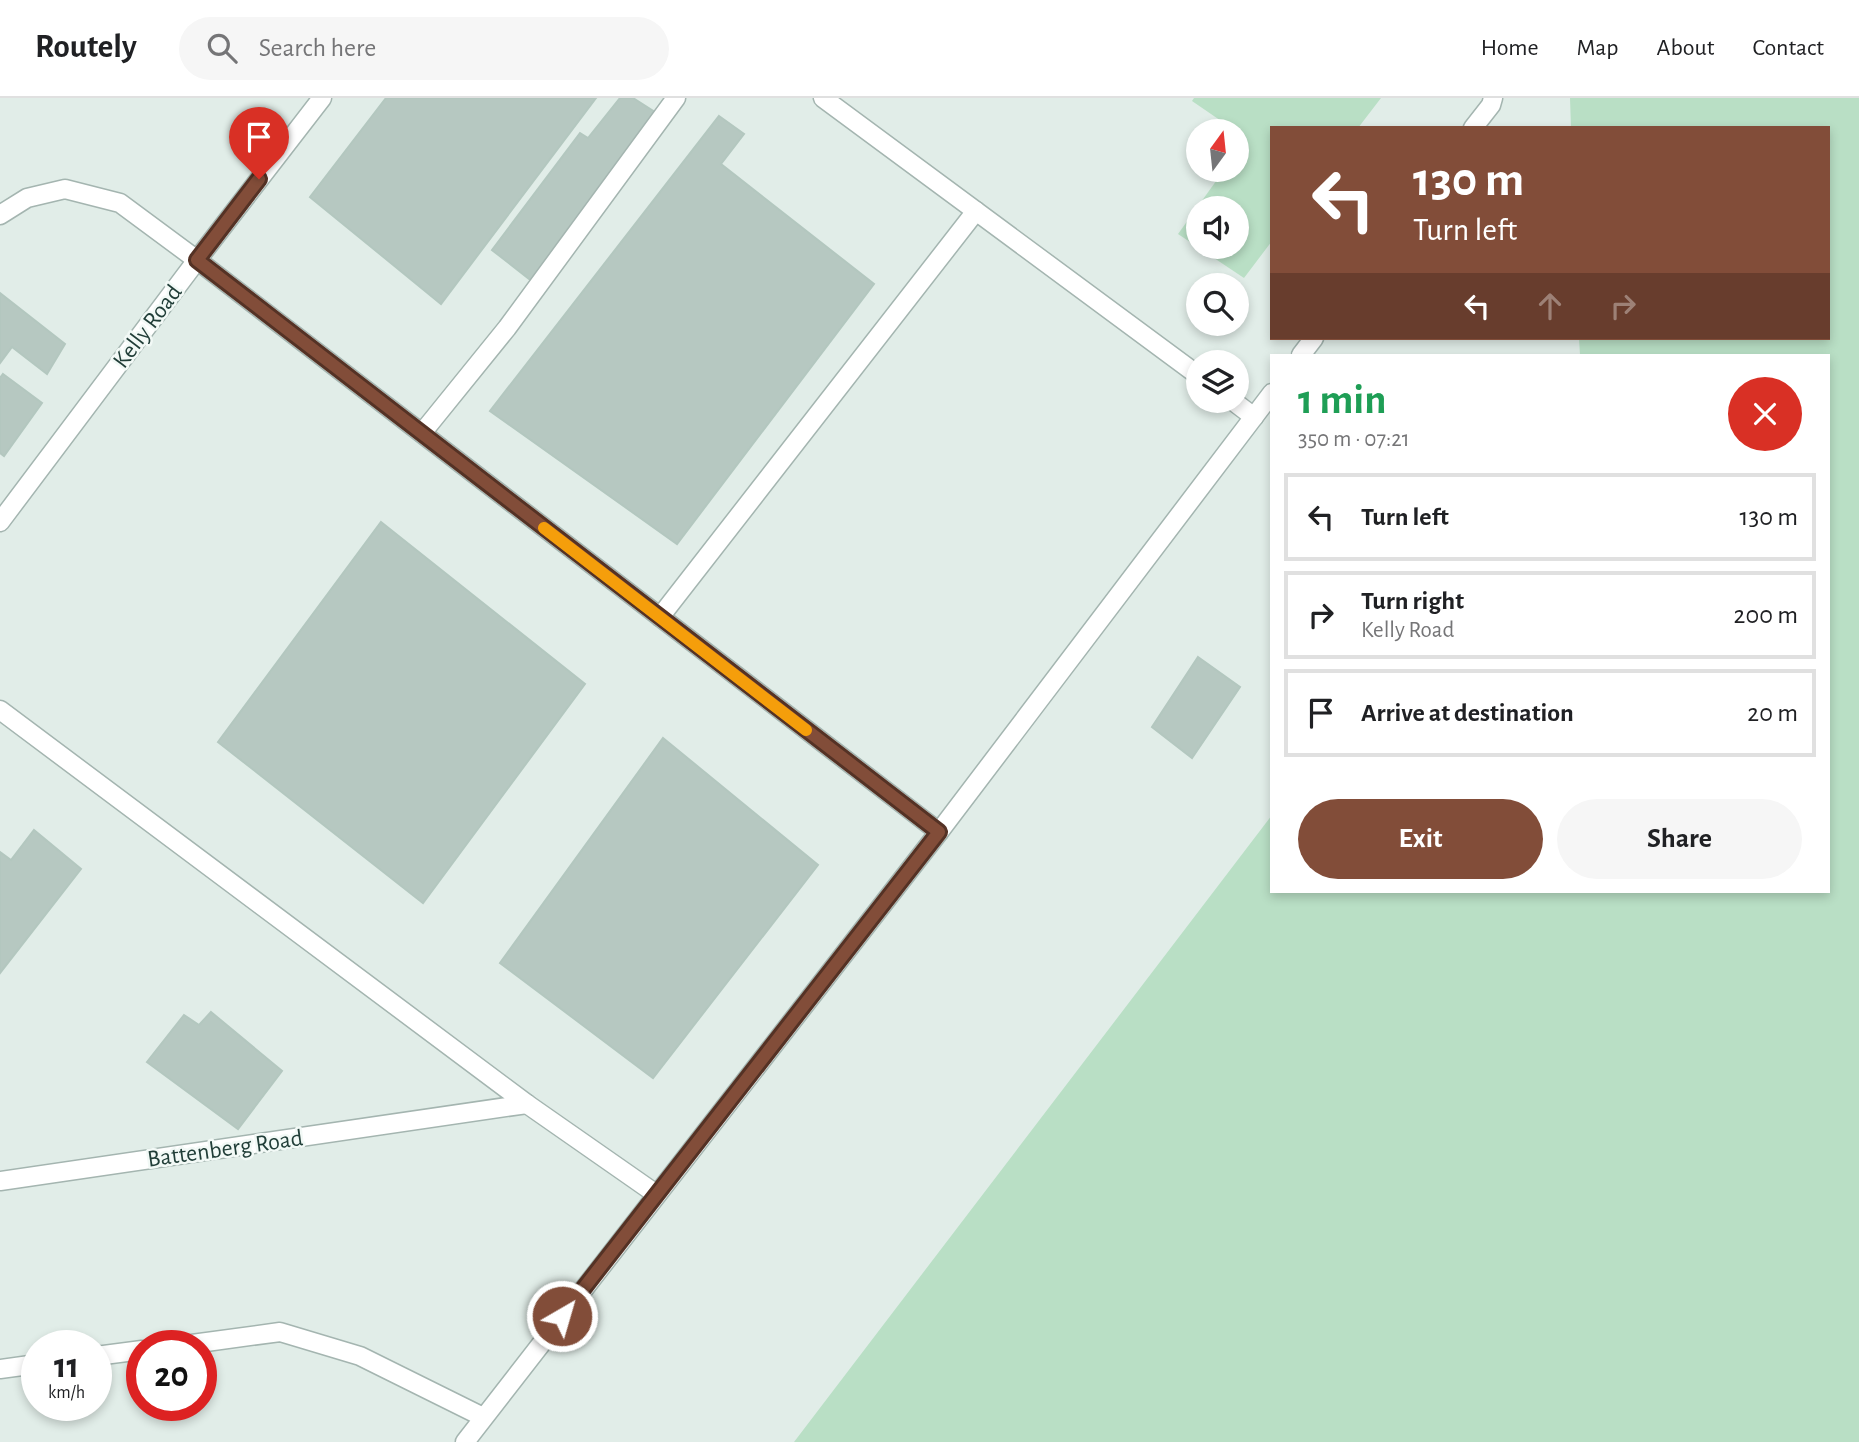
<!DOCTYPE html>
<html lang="en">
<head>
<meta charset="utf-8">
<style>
  body { margin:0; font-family:"Alegreya Sans",sans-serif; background:#f6f6f6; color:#202124; height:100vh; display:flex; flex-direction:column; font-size:26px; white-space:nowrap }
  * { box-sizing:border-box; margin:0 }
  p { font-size:23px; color:#757577 }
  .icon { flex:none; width:38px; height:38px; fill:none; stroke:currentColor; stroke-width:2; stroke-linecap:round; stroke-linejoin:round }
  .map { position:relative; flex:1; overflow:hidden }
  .side { position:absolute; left:1270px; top:256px; width:560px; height:539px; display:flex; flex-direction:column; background:#fff; border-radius:0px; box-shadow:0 4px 10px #0003 }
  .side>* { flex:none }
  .top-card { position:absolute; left:1270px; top:28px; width:560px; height:214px; border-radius:0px; box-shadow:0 4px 10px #0003; background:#824d39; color:#fff; overflow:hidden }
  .needle { width:46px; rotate:15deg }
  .tools { position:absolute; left:1186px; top:21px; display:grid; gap:14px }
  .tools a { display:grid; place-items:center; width:63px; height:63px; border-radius:50%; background:#fff; box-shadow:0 4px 10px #0003; font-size:35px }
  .speed { position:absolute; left:21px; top:1232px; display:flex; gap:14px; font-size:35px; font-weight:700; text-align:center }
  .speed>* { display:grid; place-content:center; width:91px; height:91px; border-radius:50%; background:#fff; box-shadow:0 4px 10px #0003; line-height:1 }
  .speed small { font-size:18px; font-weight:400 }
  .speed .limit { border:10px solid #d22; background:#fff; color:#111 }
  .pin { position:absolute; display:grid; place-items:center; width:60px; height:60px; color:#fff; margin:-72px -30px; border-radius:50% 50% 50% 0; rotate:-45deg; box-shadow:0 0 7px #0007 }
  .pin .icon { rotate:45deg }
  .me { position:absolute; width:77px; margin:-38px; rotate:38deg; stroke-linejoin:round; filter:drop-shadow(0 0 5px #0008) }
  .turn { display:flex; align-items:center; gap:24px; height:147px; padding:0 28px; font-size:32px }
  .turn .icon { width:91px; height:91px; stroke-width:2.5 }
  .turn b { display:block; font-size:49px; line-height:60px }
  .lanes { display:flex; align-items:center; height:66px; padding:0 28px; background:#0003; justify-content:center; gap:35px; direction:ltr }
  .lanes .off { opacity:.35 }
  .round { display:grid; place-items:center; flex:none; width:74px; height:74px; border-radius:37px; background:#f6f6f6 }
  .summary { display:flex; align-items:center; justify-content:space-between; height:119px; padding:0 28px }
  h1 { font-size:42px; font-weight:600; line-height:52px; color:#1e9e55 }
  .button { display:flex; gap:14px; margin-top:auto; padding:14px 28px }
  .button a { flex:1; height:80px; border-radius:42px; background:#824d39; color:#fff; font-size:28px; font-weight:600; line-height:80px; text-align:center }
  .button a+a { background:#f6f6f6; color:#202124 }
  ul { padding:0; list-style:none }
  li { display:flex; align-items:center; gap:21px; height:88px; margin:0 14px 10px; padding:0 14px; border:4px solid #e0e0e0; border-radius:0px }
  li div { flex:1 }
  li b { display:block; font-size:26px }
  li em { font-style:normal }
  header { display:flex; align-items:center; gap:42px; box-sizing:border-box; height:98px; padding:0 35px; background:#fff; border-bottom:2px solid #e0e0e0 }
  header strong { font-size:33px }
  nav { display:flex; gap:38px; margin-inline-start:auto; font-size:24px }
  .search { width:490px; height:63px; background:#f6f6f6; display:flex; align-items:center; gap:18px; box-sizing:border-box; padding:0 24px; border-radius:38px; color:#757577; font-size:26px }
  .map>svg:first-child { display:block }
  .green { fill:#b9dfc5; fill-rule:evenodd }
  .building { fill:#b6c8c1; stroke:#b3c7bf; stroke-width:2 }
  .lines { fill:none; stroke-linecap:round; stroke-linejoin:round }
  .service-casing { stroke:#a4b5b0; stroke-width:21 }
  .service { stroke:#fff; stroke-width:18 }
  .route-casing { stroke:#543225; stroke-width:18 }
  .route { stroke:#824d39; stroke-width:12 }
  .slow { stroke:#f59e0b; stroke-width:12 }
  .labels { text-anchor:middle; stroke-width:5; stroke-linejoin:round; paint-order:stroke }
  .street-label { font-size:24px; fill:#213e38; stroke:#f2f9f6 }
</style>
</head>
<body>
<header>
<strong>Routely</strong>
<div class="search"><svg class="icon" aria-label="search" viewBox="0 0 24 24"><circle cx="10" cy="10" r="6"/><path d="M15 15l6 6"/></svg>Search here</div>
<nav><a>Home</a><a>Map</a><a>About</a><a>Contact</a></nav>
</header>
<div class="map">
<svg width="1859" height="1344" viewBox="0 0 1859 1344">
  <rect width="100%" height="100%" fill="#e1ede8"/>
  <g class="green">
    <path d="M1194,0H1381L1358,30H1272V143L1244,180L1178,136L1224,72H1237V53L1246,40L1192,3ZM1199,110H1237V149H1199Z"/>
    <polygon points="1570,0 1859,0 1859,1344 794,1344 1272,717 1272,793 1829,793 1829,257 1580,257 1579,240 1829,240 1829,30 1571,30"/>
  </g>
  <g class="building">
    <polygon points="386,0 596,0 441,206 310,99"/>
    <polygon points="620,0 633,0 658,16 533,184 492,152 580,35 588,40"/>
    <polygon points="719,18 744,36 721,66 874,186 677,446 490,313"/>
    <polygon points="0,195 65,246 47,276 12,249 0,265"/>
    <polygon points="3,276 42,305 4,358 0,355 0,280"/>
    <polygon points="381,424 585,586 423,805 218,644"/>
    <polygon points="1198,559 1240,589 1192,660 1152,629"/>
    <polygon points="663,640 818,767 653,980 500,865"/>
    <polygon points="34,732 81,771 0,875 0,754 11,762"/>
    <polygon points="211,914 282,973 238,1031 147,964 184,917 199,927"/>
  </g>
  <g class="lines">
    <defs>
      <g id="service">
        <polyline points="823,0 1199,278"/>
        <polyline points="1473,30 1491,7 1493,0"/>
        <polyline points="0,117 27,100 65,91 120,105 197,162 939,734"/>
        <polyline points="1301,257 1314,240"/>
        <polyline points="1233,303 1254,319"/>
        <polyline points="422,335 507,230 676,0"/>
        <polyline points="0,424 197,162 322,0"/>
        <polyline points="660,519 976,113"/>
        <polyline points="0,612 527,1006 0,1083"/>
        <polyline points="527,1006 656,1096"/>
        <polyline points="177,1248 280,1234 360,1258 483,1319"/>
        <polyline points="96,1258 142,1252"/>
        <polyline points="0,1271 37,1266"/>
        <polyline points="465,1344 939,734 1272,295"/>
      </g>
    </defs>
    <use href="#service" class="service-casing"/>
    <use href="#service" class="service"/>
  </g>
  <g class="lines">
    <defs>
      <polyline id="route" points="259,81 197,162 939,734 562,1218"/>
    </defs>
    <use href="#route" class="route-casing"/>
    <use href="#route" class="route"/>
    <polyline class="slow" points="544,430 806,632"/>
  </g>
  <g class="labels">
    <g class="street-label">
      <text transform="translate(147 228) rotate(-53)" y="8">Kelly Road</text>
      <text transform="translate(225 1050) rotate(-8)" y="8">Battenberg Road</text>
    </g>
  </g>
</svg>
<div class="tools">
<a><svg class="needle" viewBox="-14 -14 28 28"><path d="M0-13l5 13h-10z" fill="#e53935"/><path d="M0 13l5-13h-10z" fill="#757577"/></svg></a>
<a><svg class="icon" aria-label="sound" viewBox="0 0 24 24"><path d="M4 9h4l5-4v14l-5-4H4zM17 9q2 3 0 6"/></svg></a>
<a><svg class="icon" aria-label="search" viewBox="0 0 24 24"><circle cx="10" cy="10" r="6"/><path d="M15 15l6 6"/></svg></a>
<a><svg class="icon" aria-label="layers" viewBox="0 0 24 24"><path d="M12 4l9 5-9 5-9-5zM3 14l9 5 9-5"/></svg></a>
</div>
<div class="speed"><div>11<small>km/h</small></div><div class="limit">20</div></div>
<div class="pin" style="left:259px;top:81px;background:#d93025"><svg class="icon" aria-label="arrive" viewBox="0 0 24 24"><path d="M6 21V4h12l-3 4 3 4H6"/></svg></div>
<svg class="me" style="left:562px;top:1218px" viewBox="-20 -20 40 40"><circle r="17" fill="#824d39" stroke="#fff" stroke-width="3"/><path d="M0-11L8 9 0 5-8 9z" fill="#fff"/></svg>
<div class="top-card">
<div class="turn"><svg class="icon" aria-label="left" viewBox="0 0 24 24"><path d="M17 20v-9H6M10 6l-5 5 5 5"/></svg><div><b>130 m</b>Turn left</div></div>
<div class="lanes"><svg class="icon" aria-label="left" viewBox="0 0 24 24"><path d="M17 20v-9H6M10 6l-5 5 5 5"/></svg><svg class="icon off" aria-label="ahead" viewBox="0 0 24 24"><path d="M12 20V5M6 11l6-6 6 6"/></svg><svg class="icon off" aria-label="right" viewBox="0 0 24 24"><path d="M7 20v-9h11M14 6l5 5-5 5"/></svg></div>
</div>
<section class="side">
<div class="summary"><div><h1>1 min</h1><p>350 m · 07:21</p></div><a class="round" style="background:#d93025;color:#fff"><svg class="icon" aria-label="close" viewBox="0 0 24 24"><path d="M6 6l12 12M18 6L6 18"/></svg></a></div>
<ul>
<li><svg class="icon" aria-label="left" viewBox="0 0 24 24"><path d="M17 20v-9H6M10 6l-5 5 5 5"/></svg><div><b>Turn left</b></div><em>130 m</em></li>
<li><svg class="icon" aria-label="right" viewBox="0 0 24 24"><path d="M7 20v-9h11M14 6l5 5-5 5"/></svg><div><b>Turn right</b><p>Kelly Road</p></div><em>200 m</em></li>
<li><svg class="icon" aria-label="arrive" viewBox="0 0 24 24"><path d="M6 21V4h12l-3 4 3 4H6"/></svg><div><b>Arrive at destination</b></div><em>20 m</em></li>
</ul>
<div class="button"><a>Exit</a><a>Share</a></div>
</section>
</div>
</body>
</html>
